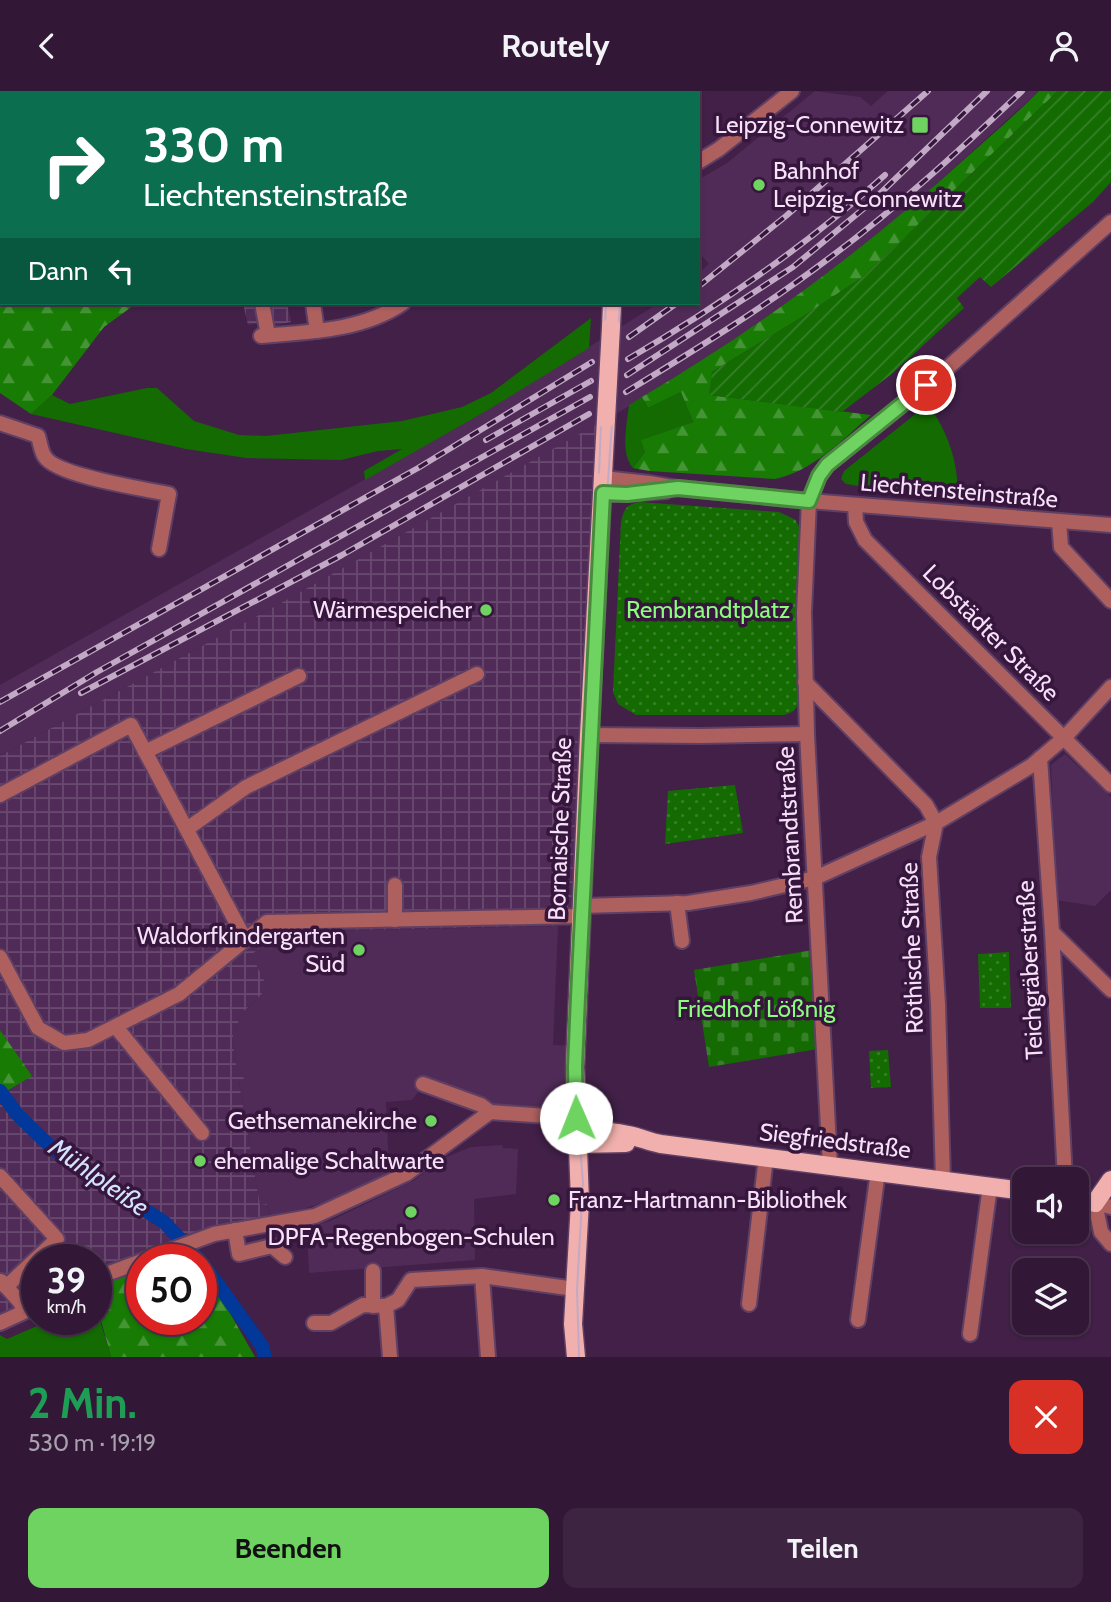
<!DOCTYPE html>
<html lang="de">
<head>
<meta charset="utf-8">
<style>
  body { margin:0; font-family:Cabin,sans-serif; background:#3d2542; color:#f1f3f6; height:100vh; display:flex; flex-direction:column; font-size:26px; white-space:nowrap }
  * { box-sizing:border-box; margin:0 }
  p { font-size:23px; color:#a8a0ad }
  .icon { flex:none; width:38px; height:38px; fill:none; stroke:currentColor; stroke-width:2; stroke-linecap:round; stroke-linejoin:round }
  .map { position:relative; height:1266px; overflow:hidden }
  .details { display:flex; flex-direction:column; background:#321836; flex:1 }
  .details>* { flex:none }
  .top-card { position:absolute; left:0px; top:0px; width:700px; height:214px; box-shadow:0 2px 5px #0004,0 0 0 2px #4d3751; background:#0b6e4f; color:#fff; overflow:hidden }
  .controls { position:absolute; left:1012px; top:1076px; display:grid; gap:14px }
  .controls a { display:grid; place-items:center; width:77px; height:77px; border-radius:14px; background:#321836; box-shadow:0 2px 5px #0004,0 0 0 2px #4d3751; font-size:35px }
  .speed { position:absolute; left:21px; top:1153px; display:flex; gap:14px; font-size:35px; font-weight:700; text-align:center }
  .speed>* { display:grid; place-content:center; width:91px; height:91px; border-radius:50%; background:#321836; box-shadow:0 2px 5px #0004,0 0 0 2px #4d3751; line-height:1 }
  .speed small { font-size:18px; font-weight:400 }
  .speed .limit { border:10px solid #d22; background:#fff; color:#111 }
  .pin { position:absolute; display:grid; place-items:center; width:60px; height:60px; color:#fff; margin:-30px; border:4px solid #fff; border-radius:50%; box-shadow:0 2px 7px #0007 }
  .me { position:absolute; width:77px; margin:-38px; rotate:359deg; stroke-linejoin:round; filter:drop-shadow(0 0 5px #0008) }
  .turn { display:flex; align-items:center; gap:24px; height:147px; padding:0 28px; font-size:32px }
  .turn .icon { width:91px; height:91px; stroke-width:2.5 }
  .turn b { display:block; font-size:49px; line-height:60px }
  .then { display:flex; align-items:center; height:66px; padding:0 28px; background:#0003; gap:14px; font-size:26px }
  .round { display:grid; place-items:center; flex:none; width:74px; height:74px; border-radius:14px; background:#3d2542 }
  .overview { display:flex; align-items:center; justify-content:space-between; height:119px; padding:0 28px }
  h1 { font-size:42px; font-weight:800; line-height:52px; color:#1e9e55 }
  .action { display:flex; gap:14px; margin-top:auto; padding:14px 28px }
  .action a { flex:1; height:80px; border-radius:14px; background:#6ed360; color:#111; font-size:28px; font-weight:800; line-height:80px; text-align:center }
  .action a+a { background:#3d2542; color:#f1f3f6 }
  header { display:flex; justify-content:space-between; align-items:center; height:91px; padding:0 28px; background:#321836; font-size:32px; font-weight:800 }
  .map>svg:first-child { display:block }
  .built { fill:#502b57 }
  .industrial { fill:url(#industrial-grid) }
  .grass { fill:#136b02 }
  .forest { fill:url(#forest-firs) }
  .cemetery { fill:url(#cemetery-stones) }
  .park { fill:url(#park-dots) }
  .garden { fill:url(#garden-furrows) }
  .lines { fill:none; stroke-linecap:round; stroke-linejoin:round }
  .canal { stroke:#013899; stroke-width:14 }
  .minor-casing { stroke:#5f3f64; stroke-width:18 }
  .major-casing { stroke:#5f3f64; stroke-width:21 }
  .minor { stroke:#ae605f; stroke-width:14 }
  .major { stroke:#f1b0ad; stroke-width:18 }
  .tram { stroke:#c2aac6; stroke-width:2 }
  .rail-casing { stroke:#c2aac6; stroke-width:6 }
  .rail { stroke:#37163d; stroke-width:3.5; stroke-dasharray:10; stroke-linecap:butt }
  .major-bridge-casing { stroke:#5f3f64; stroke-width:21; stroke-linecap:butt }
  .major-bridge { stroke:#f1b0ad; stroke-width:18 }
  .route-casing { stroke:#48893e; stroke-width:18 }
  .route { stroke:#6ed360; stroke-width:12 }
  .poi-dot { fill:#6ed360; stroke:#37163d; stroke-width:2.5 }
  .labels { text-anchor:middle; stroke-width:7; stroke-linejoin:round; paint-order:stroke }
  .poi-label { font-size:24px; fill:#f6e1f9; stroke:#37163d; text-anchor:end }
  .street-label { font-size:24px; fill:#f6e1f9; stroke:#37163d }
  .park-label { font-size:24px; fill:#8bfd7c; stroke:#37163d }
  .water-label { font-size:26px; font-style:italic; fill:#d4e3fd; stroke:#37163d }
</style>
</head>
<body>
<header><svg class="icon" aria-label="back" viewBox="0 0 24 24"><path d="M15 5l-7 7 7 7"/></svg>Routely<svg class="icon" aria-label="person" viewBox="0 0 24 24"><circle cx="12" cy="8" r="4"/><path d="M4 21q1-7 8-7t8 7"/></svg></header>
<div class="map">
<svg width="1111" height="1266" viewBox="0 0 1111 1266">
  <defs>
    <pattern id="industrial-grid" width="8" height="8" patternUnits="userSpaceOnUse" patternTransform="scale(1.75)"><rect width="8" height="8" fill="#502b57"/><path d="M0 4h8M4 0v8" fill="none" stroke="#6a4970"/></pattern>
    <pattern id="forest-firs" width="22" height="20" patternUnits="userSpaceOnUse" patternTransform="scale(1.75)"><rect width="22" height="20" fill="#177b04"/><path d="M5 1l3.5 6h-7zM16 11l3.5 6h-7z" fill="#459436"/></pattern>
    <pattern id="cemetery-stones" width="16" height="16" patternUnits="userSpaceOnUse" patternTransform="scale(1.75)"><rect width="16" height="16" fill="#136b02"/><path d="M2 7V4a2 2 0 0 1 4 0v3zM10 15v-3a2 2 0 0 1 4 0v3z" fill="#368028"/></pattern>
    <pattern id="park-dots" width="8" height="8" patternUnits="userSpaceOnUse" patternTransform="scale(1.75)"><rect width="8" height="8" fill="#136b02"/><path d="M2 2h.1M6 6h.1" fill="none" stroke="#368028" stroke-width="1.8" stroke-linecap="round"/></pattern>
    <pattern id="garden-furrows" width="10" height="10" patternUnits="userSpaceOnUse" patternTransform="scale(1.75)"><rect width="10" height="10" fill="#136b02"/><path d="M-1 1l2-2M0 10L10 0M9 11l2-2" fill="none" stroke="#368028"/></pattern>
  </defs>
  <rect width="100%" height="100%" fill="#422048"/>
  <g class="built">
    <polygon points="815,0 860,6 871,15 888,0 1039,0 883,141 785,215 711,265 588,340 281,512 0,665 0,594 488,319 659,212 698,212 698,182 709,173 698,160 698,89 727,72"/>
    <polygon points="1065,663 1111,706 1111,799 1095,815 1056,809 1051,674"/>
    <polygon points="558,835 553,954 576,955 576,1027 490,1021 473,1011 473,1003 429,987 412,1009 386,1011 389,1079 375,1093 349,1104 283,1124 270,1126 267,1113 260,1114 254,1080 258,1079 258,1074 253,1074 239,990 244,989 243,984 238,984 232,948 242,922 268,897 250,864 278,841"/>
    <polygon points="502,1054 503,1057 518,1058 516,1103 474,1108 475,1169 309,1182 307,1137 332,1129 413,1090 444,1067 471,1056"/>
  </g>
  <g class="industrial">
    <polygon points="243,212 287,212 291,231 261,237 260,232 248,234"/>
    <polygon points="606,328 581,834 278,841 251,864 268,897 242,922 232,948 238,984 243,983 244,989 239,991 253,1074 258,1074 259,1079 254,1080 260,1114 267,1113 271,1133 214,1143 96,1187 96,1169 37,1169 37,1215 0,1232 0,1004 31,985 0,939 0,665 281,512"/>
  </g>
  <g class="grass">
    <polygon points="591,227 589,257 488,319 365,389 364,380 402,358 378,360 341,369 246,367 186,358 31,323 52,304 70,313 147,297 157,297 194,330 239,344 266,345 402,330 462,316 491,302"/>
    <path d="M681,301L693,331L642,349L645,361L633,377C620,362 627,333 629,314L642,306L648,317Z"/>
    <path d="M928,313C948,341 958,370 958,405L897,398L895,401L846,393L841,388L844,380Z"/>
    <polygon points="96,1226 99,1226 111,1266 0,1266 0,1244 7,1248 51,1229 96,1228"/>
  </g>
  <g class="forest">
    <path d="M1039,0H1058L863,186L799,228L712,281L710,304L871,324C842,349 813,380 775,388L649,380L633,377L645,361L641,349L693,331L681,301L648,317L642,306C762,235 865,158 968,65C992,44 1016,23 1039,0Z"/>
    <polygon points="0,117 2,212 137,212 104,236 52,304 31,323 0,302"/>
    <polygon points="0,939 32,985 0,1004"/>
    <polygon points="142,1175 142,1228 201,1228 201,1181 218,1201 255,1266 111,1266 100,1226 96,1226 96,1194"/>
  </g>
  <polygon class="cemetery" points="819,858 824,957 709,976 694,879"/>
  <g class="park">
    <path d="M639,411L779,421L796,429L800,438L799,606C798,617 795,621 784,624H636L618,613L613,601L621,431C624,418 626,414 639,411Z"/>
    <polygon points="735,694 743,742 665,753 668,700"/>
    <polygon points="1009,861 1011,917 980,917 978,863"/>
    <polygon points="888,959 891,996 871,997 869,960"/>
  </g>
  <polygon class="garden" points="1058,0 1111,0 1111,91 1093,111 991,196 980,186 957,207 964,217 893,282 842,321 709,304 712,281 799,228 863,186"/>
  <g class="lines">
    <g class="canal">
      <polyline points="0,1000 17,1023 52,1057 104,1094 164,1131 200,1169"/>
      <polyline points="201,1170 262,1255 265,1266"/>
    </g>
    <defs>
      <g id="minor">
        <polyline points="278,0 278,2"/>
        <polyline points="541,0 544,2"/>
        <polyline points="698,71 719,58 792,0"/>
        <polyline points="262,212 268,244"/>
        <polyline points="313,212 317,240"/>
        <path d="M261,245C309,241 362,240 403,212"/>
        <path d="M0,332L38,345C40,351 41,361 45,366C57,385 145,398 169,403L159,458"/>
        <polyline points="603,387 649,392 678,397 809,410 1111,434"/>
        <polyline points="603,403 627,403 666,400"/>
        <polyline points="855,414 856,431 865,449 1111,694"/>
        <polyline points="1059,430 1061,456 1111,510"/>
        <polyline points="805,591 926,714 936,732 929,766 938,913 943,1089"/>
        <polyline points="589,644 701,645 807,643"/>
        <polyline points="145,661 299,585"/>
        <polyline points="1040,667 1052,841 1065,1088"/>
        <polyline points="0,704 131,634 245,848"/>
        <polyline points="187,738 246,696 477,583"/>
        <polyline points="677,812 682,850"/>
        <polyline points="581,815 688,812 751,802 815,787 936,732 1031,675 1064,647 1111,596"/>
        <polyline points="395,829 395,794"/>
        <polyline points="1052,841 1111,899"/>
        <polyline points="0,866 38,937 64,952 88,949 179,903 267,831 581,825"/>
        <polyline points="116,936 202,1042"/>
        <polyline points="423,993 481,1014 490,1021 576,1027"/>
        <polyline points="830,1074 807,643 804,522 809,410 819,385 827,374 943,281 1111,131"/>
        <polyline points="0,1085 57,1148 6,1196"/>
        <polyline points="1111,1116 1095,1112 1101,1141 1111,1153"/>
        <polyline points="235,1139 239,1163 272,1155 285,1166"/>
        <polyline points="373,1180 373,1215"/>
        <polyline points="482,1185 488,1266"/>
        <polyline points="96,1187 214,1143 315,1125 406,1083 490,1021"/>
        <polyline points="1,1190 19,1210 25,1220"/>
        <polyline points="749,1213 766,1066"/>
        <polyline points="858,1229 878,1080"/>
        <polyline points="0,1232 37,1215"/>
        <polyline points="314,1232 331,1232 363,1214 386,1215"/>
        <polyline points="970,1243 990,1095"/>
        <polyline points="390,1266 386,1215 398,1209 411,1189 482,1185 575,1198"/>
      </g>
      <g id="major">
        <polyline points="622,2 622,0"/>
        <polyline points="611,236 612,212"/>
        <path d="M577,1038C594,1039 611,1040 628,1044C640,1046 649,1051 661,1053L1024,1100"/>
        <polyline points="577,1053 626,1052"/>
        <polyline points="1076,1108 1095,1112 1111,1089"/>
        <polyline points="576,1266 573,1233 580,1111 575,976 589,644 606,328"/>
      </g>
    </defs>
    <use href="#minor" class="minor-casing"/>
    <use href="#major" class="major-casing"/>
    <use href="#minor" class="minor"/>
    <use href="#major" class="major"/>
    <g class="tram">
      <polyline points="620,2 620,0"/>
      <polyline points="631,2 631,0"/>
      <polyline points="599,382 606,212"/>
      <polyline points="579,1266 577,1199 583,1091 578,1033 577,977 591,644 620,212"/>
    </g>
    <defs>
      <g id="rail">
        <polyline points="698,196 786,125 928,0"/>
        <polyline points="629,246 677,212"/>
        <path d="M628,268C719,215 807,154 885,84"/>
        <polyline points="627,284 793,176 868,114 987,0"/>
        <path d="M626,301C695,259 763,217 828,168C897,117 960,59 1022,0"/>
        <polyline points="486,349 591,290"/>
        <polyline points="81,602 342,464 589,323"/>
        <polyline points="0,611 418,377 592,271"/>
        <polyline points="0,640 97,581 590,306"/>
      </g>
    </defs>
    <use href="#rail" class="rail-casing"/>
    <use href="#rail" class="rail"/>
    <defs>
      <polyline id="major-bridge" points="606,328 611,236"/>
    </defs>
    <use href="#major-bridge" class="major-bridge-casing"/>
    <use href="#major-bridge" class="major-bridge"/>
  </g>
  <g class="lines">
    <defs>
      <polyline id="route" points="576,1027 575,976 578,906 603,402 627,403 678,397 809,410 819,385 827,374 926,294"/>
    </defs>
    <use href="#route" class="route-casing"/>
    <use href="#route" class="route"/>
  </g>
  <g class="poi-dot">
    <rect x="911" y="25" width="18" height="18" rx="3.5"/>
    <circle cx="759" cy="94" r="7"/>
    <circle cx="486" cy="519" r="7"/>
    <circle cx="359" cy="859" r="7"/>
    <circle cx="431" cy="1030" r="7"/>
    <circle cx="200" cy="1070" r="7"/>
    <circle cx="554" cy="1109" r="7"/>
    <circle cx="411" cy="1121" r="7"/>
  </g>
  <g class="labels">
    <g class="poi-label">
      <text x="904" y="42">Leipzig-Connewitz</text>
      <text x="773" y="88" text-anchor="start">Bahnhof<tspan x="773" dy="28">Leipzig-Connewitz</tspan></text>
      <text x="472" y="527">Wärmespeicher</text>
      <text x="345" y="853">Waldorfkindergarten<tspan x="345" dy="28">Süd</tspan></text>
      <text x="417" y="1038">Gethsemanekirche</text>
      <text x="214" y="1078" text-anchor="start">ehemalige Schaltwarte</text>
      <text x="568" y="1117" text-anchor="start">Franz-Hartmann-Bibliothek</text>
      <text x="411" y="1154" text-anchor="middle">DPFA-Regenbogen-Schulen</text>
    </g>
    <g class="street-label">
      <text transform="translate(959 400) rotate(5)" y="8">Liechtensteinstraße</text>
      <text transform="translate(991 542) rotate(45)" y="8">Lobstädter Straße</text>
      <text transform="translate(560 738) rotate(-88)" y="8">Bornaische Straße</text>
      <text transform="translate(790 744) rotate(-93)" y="8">Rembrandtstraße</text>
      <text transform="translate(912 857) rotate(-92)" y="8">Röthische Straße</text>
      <text transform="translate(1030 879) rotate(-93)" y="8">Teichgräberstraße</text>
      <text transform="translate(835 1050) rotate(7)" y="8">Siegfriedstraße</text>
    </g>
    <g class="park-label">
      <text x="708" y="527">Rembrandtplatz</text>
      <text x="756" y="926">Friedhof Lößnig</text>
    </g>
    <g class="water-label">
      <text transform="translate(99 1086) rotate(35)" y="9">Mühlpleiße</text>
    </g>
  </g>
</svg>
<div class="controls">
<a><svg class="icon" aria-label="sound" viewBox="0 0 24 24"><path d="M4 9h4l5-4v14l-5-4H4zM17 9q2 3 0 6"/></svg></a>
<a><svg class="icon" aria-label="layers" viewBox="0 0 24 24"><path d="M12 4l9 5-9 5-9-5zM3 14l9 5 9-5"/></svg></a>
</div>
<div class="speed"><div>39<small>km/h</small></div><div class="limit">50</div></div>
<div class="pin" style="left:926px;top:294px;background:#d93025"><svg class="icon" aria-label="arrive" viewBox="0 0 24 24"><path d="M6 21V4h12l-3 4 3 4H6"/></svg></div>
<svg class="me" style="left:576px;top:1027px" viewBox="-20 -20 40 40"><circle r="19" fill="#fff"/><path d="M0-13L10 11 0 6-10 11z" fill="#6ed360"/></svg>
<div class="top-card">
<div class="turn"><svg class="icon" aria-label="right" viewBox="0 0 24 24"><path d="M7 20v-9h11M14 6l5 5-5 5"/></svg><div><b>330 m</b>Liechtensteinstraße</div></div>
<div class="then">Dann<svg class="icon" aria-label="left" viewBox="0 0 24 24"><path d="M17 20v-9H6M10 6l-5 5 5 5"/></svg></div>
</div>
</div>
<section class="details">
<div class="overview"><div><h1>2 Min.</h1><p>530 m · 19:19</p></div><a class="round" style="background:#d93025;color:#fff"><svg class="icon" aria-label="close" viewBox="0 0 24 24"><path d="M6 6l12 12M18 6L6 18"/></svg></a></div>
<div class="action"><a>Beenden</a><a>Teilen</a></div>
</section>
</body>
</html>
